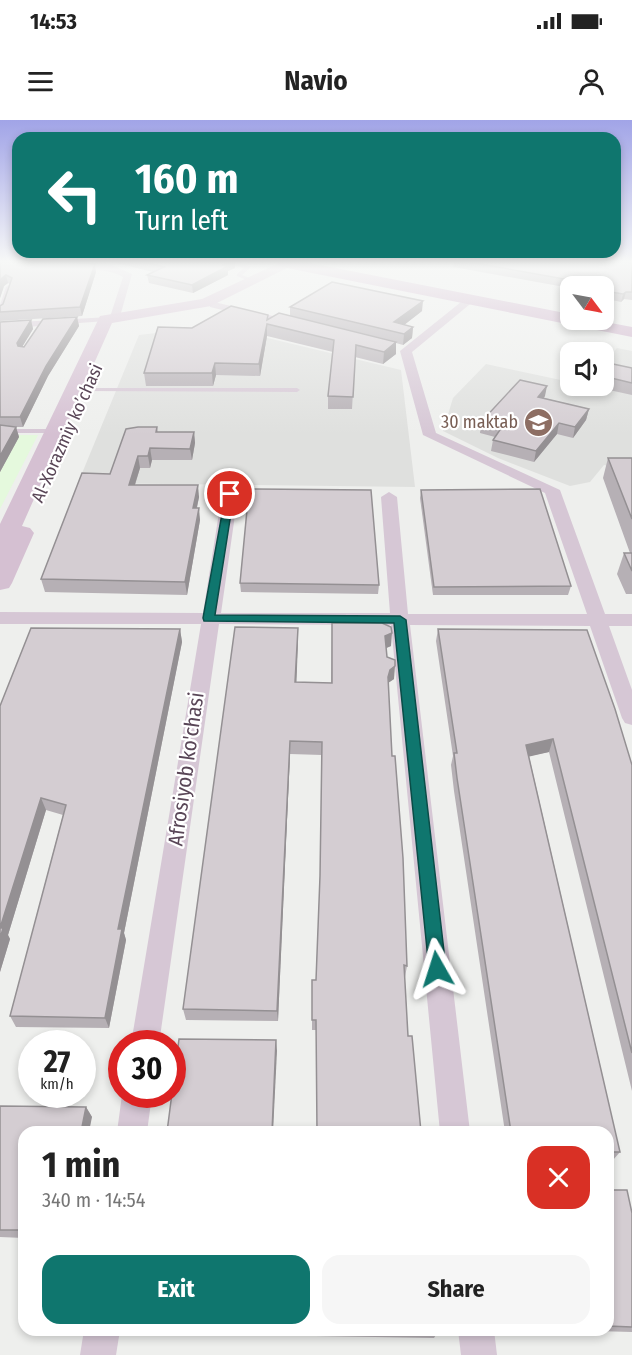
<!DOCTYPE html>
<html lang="en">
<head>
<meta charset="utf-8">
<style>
  body { margin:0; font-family:"Fira Sans Condensed",sans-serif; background:#f6f6f6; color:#222; height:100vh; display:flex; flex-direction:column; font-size:22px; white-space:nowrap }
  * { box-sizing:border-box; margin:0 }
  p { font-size:20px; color:#767676 }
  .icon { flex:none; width:33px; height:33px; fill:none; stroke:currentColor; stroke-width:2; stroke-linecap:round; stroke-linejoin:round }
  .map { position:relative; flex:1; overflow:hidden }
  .side { position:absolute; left:18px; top:1006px; width:596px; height:210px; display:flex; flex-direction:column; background:#fff; border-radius:18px; box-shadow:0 3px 9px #0003 }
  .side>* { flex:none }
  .banner { position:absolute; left:12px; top:12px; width:609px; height:126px; border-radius:18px; box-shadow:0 3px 9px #0003; background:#0f766e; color:#fff; overflow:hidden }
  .needle { width:39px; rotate:122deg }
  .controls { position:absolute; left:560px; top:156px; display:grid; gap:12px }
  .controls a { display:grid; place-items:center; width:54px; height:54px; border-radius:12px; background:#fff; box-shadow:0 3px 9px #0003; font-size:30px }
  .speed { position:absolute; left:18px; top:910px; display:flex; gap:12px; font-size:30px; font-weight:700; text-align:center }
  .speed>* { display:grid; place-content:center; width:78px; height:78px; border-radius:50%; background:#fff; box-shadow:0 3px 9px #0003; line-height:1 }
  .speed small { font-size:15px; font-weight:400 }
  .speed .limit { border:9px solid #d22; background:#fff; color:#111 }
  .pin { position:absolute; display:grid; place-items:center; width:51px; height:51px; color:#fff; margin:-26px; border:3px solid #fff; border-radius:50%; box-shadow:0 2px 6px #0007 }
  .me { position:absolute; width:66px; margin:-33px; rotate:354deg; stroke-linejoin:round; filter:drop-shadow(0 0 4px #0008) }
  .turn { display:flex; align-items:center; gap:21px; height:126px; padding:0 24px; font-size:27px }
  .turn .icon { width:78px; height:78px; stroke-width:2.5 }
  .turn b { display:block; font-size:42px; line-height:51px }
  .round { display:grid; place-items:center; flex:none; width:63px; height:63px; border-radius:18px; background:#f6f6f6 }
  .summary { display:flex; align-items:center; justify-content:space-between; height:102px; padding:0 24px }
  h1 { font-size:36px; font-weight:700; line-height:45px }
  .action { display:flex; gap:12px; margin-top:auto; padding:12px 24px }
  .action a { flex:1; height:69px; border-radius:18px; background:#0f766e; color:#fff; font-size:24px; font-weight:700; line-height:69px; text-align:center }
  .action a+a { background:#f6f6f6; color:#222 }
  .status { display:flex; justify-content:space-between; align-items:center; height:42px; padding:0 30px; background:#fff; direction:ltr }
  .status svg { height:16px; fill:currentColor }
  header { display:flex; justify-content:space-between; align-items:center; height:78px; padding:0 24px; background:#fff; font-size:27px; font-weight:700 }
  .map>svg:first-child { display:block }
  .education { fill:#dfe0de }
  .medical { fill:#e5f9dd }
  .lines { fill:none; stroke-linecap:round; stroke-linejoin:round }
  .service { fill:#d6c7d5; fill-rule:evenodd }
  .minor { fill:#d6c7d5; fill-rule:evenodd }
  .secondary { fill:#d5c0d2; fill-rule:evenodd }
  .primary { fill:#cbadc7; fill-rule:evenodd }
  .wall { fill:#b6b0b5 }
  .shaded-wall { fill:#949093 }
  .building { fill:#d4cdd2; stroke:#949093; stroke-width:1.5 }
  .route { fill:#0f766e; stroke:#0a4d48; stroke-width:1.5 }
  .labels { text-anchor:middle; stroke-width:4.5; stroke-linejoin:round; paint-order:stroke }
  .far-education-label { font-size:18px; fill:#785e54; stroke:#fff; text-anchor:end }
  .far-street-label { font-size:18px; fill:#594657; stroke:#fff }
  .street-label { font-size:21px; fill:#594657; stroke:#fff }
</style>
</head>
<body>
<div class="status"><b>14:53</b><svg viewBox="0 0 49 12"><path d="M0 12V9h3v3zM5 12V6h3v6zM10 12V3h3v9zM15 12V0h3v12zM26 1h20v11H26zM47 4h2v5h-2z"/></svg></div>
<header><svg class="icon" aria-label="menu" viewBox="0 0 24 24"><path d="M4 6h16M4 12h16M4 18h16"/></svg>Navio<svg class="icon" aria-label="person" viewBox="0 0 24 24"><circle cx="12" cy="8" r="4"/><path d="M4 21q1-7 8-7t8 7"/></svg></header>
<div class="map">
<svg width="632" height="1235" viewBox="0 0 632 1235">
  <rect width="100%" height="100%" fill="#eeefed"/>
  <g class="education">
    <polygon points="217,206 401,250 415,367 78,363 139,215"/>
    <polygon points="617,228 632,231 632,351 604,345 590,362 570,366 498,338 443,311 453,278 486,244 570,262 570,266 603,266 603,244"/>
  </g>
  <polygon class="medical" points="0,315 38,315 0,389"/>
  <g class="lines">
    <g class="service">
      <polygon points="222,142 231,142 250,146 250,148 242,155 257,161 252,162 237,156 237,154 244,148"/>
      <polygon points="9,165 12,167 3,192 0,194 0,185 6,167"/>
      <polygon points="87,268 297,268 300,270 297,272 85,271 84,270"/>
      <polygon points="0,309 56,309 59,311 56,313 0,313"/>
    </g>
    <g class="minor">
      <path d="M60,142L107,143L132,154L119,200L0,209V203L110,197L123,157C106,145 68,154 60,142Z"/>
      <polygon points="466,178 475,180 412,232 436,313 560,370 605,494 632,494 632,506 609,506 632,570 632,605 625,603 622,598 590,506 410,505 470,1012 440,1012 391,505 219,504 159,924 131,924 201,504 0,504 0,492 203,493 222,374 230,369 238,374 221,493 390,493 381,377 389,372 397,377 408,494 587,494 545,373 423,315 400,231"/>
      <polygon points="214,182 302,203 304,205 298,208 210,187 210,183"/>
      <polygon points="122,975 152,975 147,1012 117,1012"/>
      <polygon points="84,1210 120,1210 116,1235 80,1235"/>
      <polygon points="458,1210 494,1210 497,1235 461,1235"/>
    </g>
    <polygon class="secondary" points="281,142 299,142 211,186 112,203 22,406 30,408 34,413 12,463 9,468 0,470 0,404 100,196 202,179"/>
    <polygon class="primary" points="274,142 305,142 570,194 570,200 595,200 632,207 632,217 282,147"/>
  </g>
  <g class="wall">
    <polygon points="0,142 96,152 82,196 0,201 0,186 3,184 10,164 8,163 4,166 0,178"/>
    <polygon points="112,142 235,142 235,148 228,151 228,155 193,173 149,163 147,155 153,152"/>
    <polygon points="454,142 626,142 632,143 632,180 624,179 621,182 603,178 603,166 570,166 570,168 453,147"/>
    <polygon points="290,187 422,191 404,205 413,207 412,218 403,225 396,223 396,234 383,244 355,237 352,289 328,289 328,276 333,232 267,216 260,256 216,255 213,266 146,266 144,253 192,208 290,196"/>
    <polygon points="77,197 79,206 48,256 23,307 16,307 19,317 0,352 0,202 31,200 33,209 22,227 24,227"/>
    <polygon points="632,248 632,275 600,268 601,266 603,266 603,256"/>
    <polygon points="545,276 544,278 589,289 586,300 573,318 557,314 534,342 491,331 493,320 495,317 480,313 481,302"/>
    <polygon points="157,307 158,312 194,312 195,323 192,340 152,340 150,348 140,348 135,365 199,377 197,388 200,400 187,475 45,472 41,459 110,354"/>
    <polygon points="608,338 632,338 632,474 626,474 617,454 624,433 630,433 603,358"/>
    <polygon points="421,370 571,466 568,475 433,475 420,378"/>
    <polygon points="240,463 379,465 378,474 241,472"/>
    <polygon points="332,503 391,526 386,528 387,537 394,559 388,563 392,636 407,846 405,857 316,910 312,910 312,900 316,860 320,756 322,635 290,634 278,901 186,900 183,889 298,508 296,562 331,563"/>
    <polygon points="180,509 182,522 124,813 126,820 109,908 16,907 10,896 63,695 46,690 8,815 10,819 0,852 0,586"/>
    <polygon points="438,509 632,645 632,971 549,632 529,636 620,1032 613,1040 608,1040 608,1012 505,1012 454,671 451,645 453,636 436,521"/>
    <polygon points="0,986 86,987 92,997 24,1012 24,1118 0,1117"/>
    <polygon points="608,1070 632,1093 632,1212 560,1210 608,1210"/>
    <polygon points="316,1210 437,1213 434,1218 316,1216"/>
  </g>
  <g class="shaded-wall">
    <polygon points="230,142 235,142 235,148 228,151 228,155 193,173 192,165"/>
    <polygon points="95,144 96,152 82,196 80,187"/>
    <polygon points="6,155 8,163 4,166 0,178 0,163 2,158"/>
    <polygon points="626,172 624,179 621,182 623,174"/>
    <polygon points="423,181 422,191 395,212 394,202"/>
    <polygon points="77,197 79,206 48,256 23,307 20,297 46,246"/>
    <polygon points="31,200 33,209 19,232 17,223"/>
    <polygon points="267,204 267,216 260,256 259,244"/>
    <polygon points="413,207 412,218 403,225 404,214"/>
    <polygon points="396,222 396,234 383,244 384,232"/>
    <polygon points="215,243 216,255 213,266 212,253"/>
    <polygon points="547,266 545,276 536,288 538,277"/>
    <polygon points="589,289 586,300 573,318 575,307"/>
    <polygon points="559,303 557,314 534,342 536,331"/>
    <polygon points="16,307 19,317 0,352 0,336"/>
    <polygon points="194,312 195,323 192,340 190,329"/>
    <polygon points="150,328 152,340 150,348 148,336"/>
    <polygon points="138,336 140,348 131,377 129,365"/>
    <polygon points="198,365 199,377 194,400 193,388"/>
    <polygon points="199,388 200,400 187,475 185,462"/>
    <polygon points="298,508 298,521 296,575 295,562"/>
    <polygon points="180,509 182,522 124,813 126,820 109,908 105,898 118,809"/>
    <polygon points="392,513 391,526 384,529 385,516"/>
    <polygon points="395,546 394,559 388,563 388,557 390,550"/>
    <polygon points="553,619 549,632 523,638 526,625"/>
    <polygon points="290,621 290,634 278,901 277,891"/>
    <polygon points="41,678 46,690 8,815 10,819 0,852 0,808"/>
    <polygon points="276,920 277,931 273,1012 272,1012"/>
    <polygon points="86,987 92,997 89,1012 81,1012"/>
  </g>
  <g class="building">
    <polygon points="0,142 73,142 95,144 80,187 0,192 0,186 3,184 12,158 6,155 2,158 0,163"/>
    <polygon points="144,142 230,142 223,145 228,146 192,165 147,155 164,147"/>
    <polygon points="469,142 626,142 632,143 632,172 626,172 623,174 605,171 607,168 603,168 604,166"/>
    <polygon points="332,162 423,181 394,202 413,207 404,214 290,187"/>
    <polygon points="231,186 268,195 267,200 279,193 396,222 384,232 356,225 353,277 328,276 334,220 267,204 259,244 215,243 212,253 144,253 158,207 192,208"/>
    <polygon points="77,197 46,246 20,297 0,297 0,202 31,200 17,223 18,226 24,227 43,199"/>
    <polygon points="613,244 632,248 632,263 603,256"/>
    <polygon points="520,260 547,266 538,277 589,289 575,307 559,303 536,331 493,320 502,307 481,302"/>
    <polygon points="0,305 16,307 0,336"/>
    <polygon points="138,307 157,307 156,312 194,312 190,329 150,328 148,336 138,336 129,365 198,365 193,388 199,388 185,462 41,459 82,353 110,354 126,309"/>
    <polygon points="608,338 632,338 632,399"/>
    <polygon points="249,369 371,370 379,465 240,463"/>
    <polygon points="540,369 571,466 434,467 421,370"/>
    <polygon points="624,433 632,433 632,451"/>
    <polygon points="332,503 382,503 391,507 392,513 385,516 387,537 395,540 395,546 390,550 388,557 392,636 395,636 403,738 407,846 404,845 408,916 412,916 421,1012 317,1012 316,900 312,900 312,860 316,860 320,756 322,622 290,621 277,891 183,889 235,507 298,508 295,562 332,563"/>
    <polygon points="31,508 180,509 118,809 122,809 105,898 10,896 66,685 41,678 0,808 3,808 0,819 0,586"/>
    <polygon points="438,509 587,510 615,589 632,645 632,933 553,619 526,625 620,1032 608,1032 608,1012 511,1012 457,658 454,633 457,633"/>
    <polygon points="179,919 276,920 272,1012 167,1012"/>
    <polygon points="0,986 86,987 81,1012 24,1012 24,1110 0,1110"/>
    <polygon points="608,1070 627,1070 632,1093 632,1207 608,1206"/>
    <polygon points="316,1210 437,1210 437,1213 316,1211"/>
  </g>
  <linearGradient id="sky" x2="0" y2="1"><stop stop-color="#a1a4e7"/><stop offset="0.45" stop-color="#f7f8f7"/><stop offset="1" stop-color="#f7f8f7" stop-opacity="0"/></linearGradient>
  <rect width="632" height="315" fill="url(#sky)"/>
  <polygon class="route" points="226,372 234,374 215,495 400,496 406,500 446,849 443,855 437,857 431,855 429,849 394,503 204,501 203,498"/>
  <defs>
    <symbol id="school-disc" viewBox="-11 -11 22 22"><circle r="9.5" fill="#8d6e63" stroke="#fff"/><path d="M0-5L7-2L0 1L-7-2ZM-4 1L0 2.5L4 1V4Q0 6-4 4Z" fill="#fff"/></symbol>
  </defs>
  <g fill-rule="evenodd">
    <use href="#school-disc" x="522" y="286" width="33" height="33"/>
  </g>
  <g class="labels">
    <g class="far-education-label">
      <text x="518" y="308">30 maktab</text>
    </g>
    <g class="far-street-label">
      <text transform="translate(67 313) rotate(-66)" y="6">Al-Xorazmiy ko’chasi</text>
    </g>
    <g class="street-label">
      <text transform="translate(186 649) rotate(-82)" y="7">Afrosiyob ko'chasi</text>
    </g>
  </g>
</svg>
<div class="controls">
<a><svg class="needle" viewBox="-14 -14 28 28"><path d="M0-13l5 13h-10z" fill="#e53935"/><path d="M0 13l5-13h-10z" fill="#767676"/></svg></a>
<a><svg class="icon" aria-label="sound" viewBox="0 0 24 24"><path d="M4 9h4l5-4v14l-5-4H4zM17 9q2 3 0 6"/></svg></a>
</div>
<div class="speed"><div>27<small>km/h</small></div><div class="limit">30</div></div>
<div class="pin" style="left:230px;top:374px;background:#d93025"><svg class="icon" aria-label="arrive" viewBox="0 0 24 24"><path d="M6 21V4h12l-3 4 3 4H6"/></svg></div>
<svg class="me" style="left:437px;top:849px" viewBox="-20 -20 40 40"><path d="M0-17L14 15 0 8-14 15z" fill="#0f766e" stroke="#fff" stroke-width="4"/></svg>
<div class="banner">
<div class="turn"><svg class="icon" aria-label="left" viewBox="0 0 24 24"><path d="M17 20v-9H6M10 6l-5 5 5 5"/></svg><div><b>160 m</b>Turn left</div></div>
</div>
<section class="side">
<div class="summary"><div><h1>1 min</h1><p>340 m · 14:54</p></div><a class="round" style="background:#d93025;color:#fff"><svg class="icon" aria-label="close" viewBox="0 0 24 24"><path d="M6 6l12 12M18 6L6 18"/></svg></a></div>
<div class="action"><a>Exit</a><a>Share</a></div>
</section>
</div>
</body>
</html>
